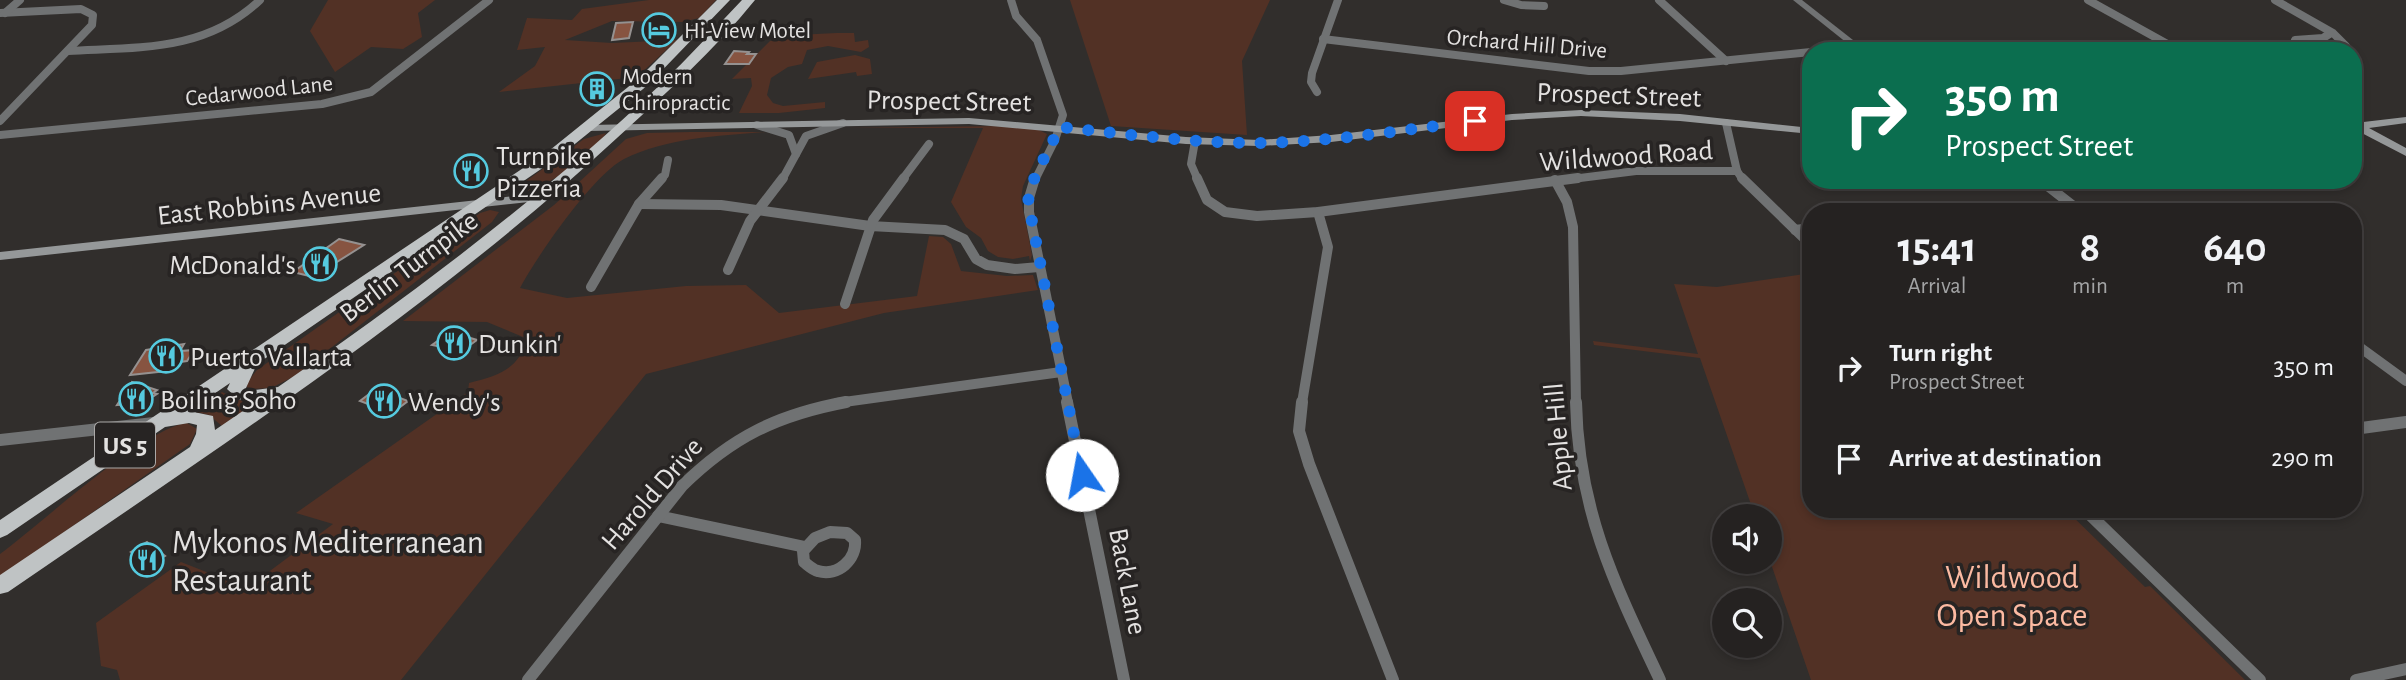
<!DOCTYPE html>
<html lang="en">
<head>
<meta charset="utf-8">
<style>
  body { margin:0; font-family:"Alegreya Sans",sans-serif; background:#2d2a2a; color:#f1f3f6; height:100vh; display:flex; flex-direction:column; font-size:26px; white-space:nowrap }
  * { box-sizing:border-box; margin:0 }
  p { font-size:23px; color:#a3a4a5 }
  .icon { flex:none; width:38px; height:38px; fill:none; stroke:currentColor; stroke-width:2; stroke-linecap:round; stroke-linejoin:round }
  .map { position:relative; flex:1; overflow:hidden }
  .sheet { position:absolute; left:1802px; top:203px; width:560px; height:315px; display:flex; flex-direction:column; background:#252221; border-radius:28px; box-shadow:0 4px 10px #0003,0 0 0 2px #423f3f }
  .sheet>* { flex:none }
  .hud { position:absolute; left:1802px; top:42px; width:560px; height:147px; border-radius:28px; box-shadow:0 4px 10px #0003,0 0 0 2px #423f3f; background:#0b6e4f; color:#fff; overflow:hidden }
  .fabs { position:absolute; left:1712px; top:504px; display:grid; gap:14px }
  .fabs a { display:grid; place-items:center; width:70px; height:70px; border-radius:50%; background:#252221; box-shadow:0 4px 10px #0003,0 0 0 2px #423f3f; font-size:35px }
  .pin { position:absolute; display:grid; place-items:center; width:60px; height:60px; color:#fff; margin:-30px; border-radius:14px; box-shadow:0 4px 10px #0006 }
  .me { position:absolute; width:77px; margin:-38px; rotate:348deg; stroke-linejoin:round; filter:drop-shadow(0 0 5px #0008) }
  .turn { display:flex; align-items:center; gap:24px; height:147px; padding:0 28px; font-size:32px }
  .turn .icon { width:91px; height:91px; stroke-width:2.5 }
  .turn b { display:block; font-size:49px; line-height:60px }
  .eta { display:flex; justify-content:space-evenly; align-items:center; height:119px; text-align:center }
  .eta b { font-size:42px; font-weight:700; line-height:49px }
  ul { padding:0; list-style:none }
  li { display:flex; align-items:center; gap:21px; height:91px; padding:0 28px }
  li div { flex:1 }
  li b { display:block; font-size:26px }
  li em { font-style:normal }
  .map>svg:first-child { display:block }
  .green { fill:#523125 }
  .building { fill:#875441; stroke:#959190; stroke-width:2 }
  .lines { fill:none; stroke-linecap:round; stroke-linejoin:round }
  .minor-far2 { stroke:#707273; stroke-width:8 }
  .minor-far1 { stroke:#707273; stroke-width:10 }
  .minor { stroke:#707273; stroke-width:12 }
  .tertiary { fill:#707273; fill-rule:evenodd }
  .secondary { fill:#959899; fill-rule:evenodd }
  .trunk { fill:#bfc3c4; fill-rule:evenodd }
  .route { stroke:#1a73e8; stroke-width:12; stroke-dasharray:0 21.6 }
  .labels { text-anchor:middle; stroke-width:7; stroke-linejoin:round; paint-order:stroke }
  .far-poi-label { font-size:23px; fill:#e4e2e1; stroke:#272423; text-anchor:start }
  .far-street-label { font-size:23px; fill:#e4e2e1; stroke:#272423 }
  .shield { fill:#272423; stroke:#aba9a8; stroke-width:2 }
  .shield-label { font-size:26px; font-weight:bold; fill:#e4e2e1 }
  .street-label { font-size:28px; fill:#e4e2e1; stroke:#272423 }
  .poi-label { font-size:28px; fill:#e4e2e1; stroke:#272423; text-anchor:start }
  .near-poi-label { font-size:33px; fill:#e4e2e1; stroke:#272423; text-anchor:start }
  .near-park-label { font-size:33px; fill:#fcbaa2; stroke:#272423 }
</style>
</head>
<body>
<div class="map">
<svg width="2406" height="680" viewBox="0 0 2406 680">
  <rect width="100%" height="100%" fill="#312e2c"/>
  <g class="green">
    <polygon points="328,0 435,0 418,13 422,37 403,49 371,47 335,72 310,31"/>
    <polygon points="649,0 716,0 699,18 683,22 612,21 565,40 612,43 677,40 637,77 499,92 535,66 545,47 517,50 527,18 572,20 582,9"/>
    <polygon points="1070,0 1270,0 1242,61 1247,135 1111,126"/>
    <polygon points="837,33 854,33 855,42 868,40 869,47 861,52 828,46 807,50 802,64 788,67 771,78 767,95 773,103 783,106 825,102 825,108 779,113 739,113 752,86 751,78 732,79 770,41 796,35"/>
    <polygon points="855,55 870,59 872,74 857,76 856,72 808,79 817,62"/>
    <polygon points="1001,126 1037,129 1047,134 1023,186 1021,199 1032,255 1030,261 1029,256 1013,259 998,257 988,251 981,238 966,227 951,202 983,128 847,128"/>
    <path d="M691,132H765C718,136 667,138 624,159C593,175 537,256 520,288L567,298L686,286L746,285L779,313L917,296L929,236L943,237L951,244L961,271L1007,276L1033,275L1038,290L884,313L646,374L401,680H120L117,670L101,666L96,623L181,562L247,588L333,524L296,513L468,392L469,383C500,375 517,370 528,339L487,322L403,321L554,205L626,139L647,133Z"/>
    <path d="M606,133C595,152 535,200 511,192L584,139Z"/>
    <polygon points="490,210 499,212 492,222 295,376 271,388 248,389 246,384 257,370 480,213"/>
    <polygon points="1811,273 1811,509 2065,509 2145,587 2150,586 2245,680 1811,680 1769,558 1769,516 1755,516 1700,358 1594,345 1593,341 1698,354 1674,284 1717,287"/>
    <polygon points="222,392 239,400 257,402 222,426 209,415 192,411"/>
    <path d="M187,423L197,429L190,444L0,577V554C41,524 144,428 187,423Z"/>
  </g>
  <g class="building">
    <polygon points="633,22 629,38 612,40 616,23"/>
    <polygon points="734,51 749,52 747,54 756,54 749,64 725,64"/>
    <polygon points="339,239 364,245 313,277 293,272"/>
    <polygon points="450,332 477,340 462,351 432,345"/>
    <polygon points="184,344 180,351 194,350 187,361 173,363 167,371 130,375 146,350"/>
    <polygon points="132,382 157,390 153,393 157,394 137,407 129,404 117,405"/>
    <polygon points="376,389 408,401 392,413 360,401"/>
    <polygon points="147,542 165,556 144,569 134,561 140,557 131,552"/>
  </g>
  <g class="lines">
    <g class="minor-far2">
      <polyline points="1011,0 1016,16 1037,40 1063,115 1055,140 1035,180"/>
      <polyline points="1504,0 1521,5 1544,6"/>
      <polyline points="1659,0 1726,61"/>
      <polyline points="2088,0 2180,51"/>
      <polyline points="2275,0 2333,33 2346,46 2319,50 2294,43 2295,40 2323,38 2331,33"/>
      <polyline points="0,13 81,9 93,15 92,25 0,121"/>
      <polyline points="5,13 20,0"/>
      <polyline points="1323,39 1589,71 1621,71 1811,52"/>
      <path d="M68,51C139,47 205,52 260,0"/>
      <polyline points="1823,51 1858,47"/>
      <polyline points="1317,92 1311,82 1312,73 1338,0"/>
      <polyline points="1726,123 1737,171 1743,180"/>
      <polyline points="757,125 789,135 796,154"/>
      <polyline points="0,135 322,104 371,92 489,0"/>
      <polyline points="1195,141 1191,164 1198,180"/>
      <polyline points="660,180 665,175 668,160"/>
      <polyline points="782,180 806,136 843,123"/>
      <polyline points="902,180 929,144"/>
      <polyline points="1564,180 1636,171 1737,171"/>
    </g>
    <g class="minor-far1">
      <polyline points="1035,178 1029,198 1029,212 1068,403"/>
      <polyline points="1197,178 1207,200 1225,212 1257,216 1318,212 1578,178"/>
      <polyline points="1742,178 1811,245"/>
      <polyline points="1555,180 1567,202 1573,227 1576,403"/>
      <polyline points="2040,180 2081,212"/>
      <polyline points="639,204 721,205 870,226 945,230 964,239 976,259 987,265 1015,269 1039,267"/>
      <polyline points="1795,230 1811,228"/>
      <polyline points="728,270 750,221 783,178"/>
      <polyline points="591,287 639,204 662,178"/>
      <polyline points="845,304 873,220 904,178"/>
      <polyline points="2354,343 2406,381"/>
      <polyline points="837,403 1061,372"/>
      <polyline points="1302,403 1328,247 1318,212"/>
    </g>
    <g class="minor">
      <polyline points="1067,402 1124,680"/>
      <polyline points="1302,402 1299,431 1309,464 1393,680"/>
      <path d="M1576,402C1578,510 1615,585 1660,680"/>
      <polyline points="2354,429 2406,422"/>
      <polyline points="0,440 154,423"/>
      <polyline points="2084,509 2260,680"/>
      <polyline points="658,516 805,547"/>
      <path d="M830,532L847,533L855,540C857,559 838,577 818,571C813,570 808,565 804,562L803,551L815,538Z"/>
      <path d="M528,680L682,486C732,437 777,415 846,402"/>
      <polyline points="2356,680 2406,669"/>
    </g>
    <polygon class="tertiary" points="1793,0 1802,0 1867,51 1857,51"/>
    <g class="secondary">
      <polygon points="1581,110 1680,114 1811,128 1811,134 1680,121 1581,116 1512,120 1331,142 1259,146 1186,144 969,124 588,131 582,128 588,125 969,118 1186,137 1259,140 1331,135 1512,114"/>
      <polygon points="2406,117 2406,123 2369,128 2406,148 2406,156 2354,129 2355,123"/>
      <polygon points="543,193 547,194 549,197 547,200 0,260 0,252"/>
    </g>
    <path class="trunk" d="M717,0H730L648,85L560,156L257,364L246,388L255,390L278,387C412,295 543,196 661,84C689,57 715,28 742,0H755C715,50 664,95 617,138C431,310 216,449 8,592L0,594V575L190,447L196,434L197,425L189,423L165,427L7,535L0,538V520L550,150L638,79ZM230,383L227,389L238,399L256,402L215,430L213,416L189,411Z"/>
  </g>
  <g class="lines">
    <path class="route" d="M1082,475L1028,201L1035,176L1060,127C1125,134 1191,143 1257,143C1330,142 1403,130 1475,121"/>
  </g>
  <defs>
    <symbol id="hotel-ring" viewBox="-11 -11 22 22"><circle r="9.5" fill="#272423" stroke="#55cadf" stroke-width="1.5"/><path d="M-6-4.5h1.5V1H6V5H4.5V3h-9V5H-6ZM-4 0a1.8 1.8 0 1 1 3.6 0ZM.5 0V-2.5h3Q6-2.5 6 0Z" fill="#55cadf"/></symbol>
    <symbol id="building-ring" viewBox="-11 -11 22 22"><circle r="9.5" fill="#272423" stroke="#55cadf" stroke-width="1.5"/><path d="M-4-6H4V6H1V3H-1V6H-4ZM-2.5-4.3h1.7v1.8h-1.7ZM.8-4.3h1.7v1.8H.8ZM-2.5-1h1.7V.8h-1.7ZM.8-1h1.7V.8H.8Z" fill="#55cadf"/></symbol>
    <symbol id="restaurant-ring" viewBox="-11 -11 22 22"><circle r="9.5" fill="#272423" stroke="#55cadf" stroke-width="1.5"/><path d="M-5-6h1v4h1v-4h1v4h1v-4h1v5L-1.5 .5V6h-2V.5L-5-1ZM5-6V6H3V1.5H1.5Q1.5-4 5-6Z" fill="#55cadf"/></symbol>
  </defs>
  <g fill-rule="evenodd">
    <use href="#hotel-ring" x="640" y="11" width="38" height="38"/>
    <use href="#building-ring" x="578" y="70" width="38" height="38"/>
    <use href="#restaurant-ring" x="452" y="152" width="38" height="38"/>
    <use href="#restaurant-ring" x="301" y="245" width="38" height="38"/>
    <use href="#restaurant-ring" x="435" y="324" width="38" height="38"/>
    <use href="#restaurant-ring" x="147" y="337" width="38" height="38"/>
    <use href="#restaurant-ring" x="117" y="380" width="38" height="38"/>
    <use href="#restaurant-ring" x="365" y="382" width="38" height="38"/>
    <use href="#restaurant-ring" x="128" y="541" width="38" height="38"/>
  </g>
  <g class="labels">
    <g class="far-poi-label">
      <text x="684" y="38">Hi-View Motel</text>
      <text x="622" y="84">Modern<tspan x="622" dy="26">Chiropractic</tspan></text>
    </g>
    <g class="far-street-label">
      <text transform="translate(1527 43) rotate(5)" y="8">Orchard Hill Drive</text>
      <text transform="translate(259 90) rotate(-6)" y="8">Cedarwood Lane</text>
    </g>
    <rect class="shield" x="95" y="422.5" width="60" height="45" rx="5"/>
    <g class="shield-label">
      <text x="125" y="454">US 5</text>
    </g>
    <g class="street-label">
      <text transform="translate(1619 94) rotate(2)" y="10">Prospect Street</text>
      <text transform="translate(949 100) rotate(1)" y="10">Prospect Street</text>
      <text transform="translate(1626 155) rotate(-4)" y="10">Wildwood Road</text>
      <text transform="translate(269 203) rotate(-6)" y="10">East Robbins Avenue</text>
      <text transform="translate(408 266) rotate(-37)" y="10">Berlin Turnpike</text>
      <text transform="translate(1557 437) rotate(-95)" y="10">Apple Hill</text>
      <text transform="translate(651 493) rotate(-49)" y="10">Harold Drive</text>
      <text transform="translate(1129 581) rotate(79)" y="10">Back Lane</text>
    </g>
    <g class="poi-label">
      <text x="496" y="165">Turnpike<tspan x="496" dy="32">Pizzeria</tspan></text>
      <text x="296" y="274" text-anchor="end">McDonald's</text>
      <text x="478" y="353">Dunkin'</text>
      <text x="190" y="366">Puerto Vallarta</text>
      <text x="160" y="409">Boiling Soho</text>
      <text x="408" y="411">Wendy's</text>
    </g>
    <g class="near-poi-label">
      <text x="172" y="553">Mykonos Mediterranean<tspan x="172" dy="38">Restaurant</tspan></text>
    </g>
    <g class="near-park-label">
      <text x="2012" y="588">Wildwood<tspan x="2012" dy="38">Open Space</tspan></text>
    </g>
  </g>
</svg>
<div class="fabs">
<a><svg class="icon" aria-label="sound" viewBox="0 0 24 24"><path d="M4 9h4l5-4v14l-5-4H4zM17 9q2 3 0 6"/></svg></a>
<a><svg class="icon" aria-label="search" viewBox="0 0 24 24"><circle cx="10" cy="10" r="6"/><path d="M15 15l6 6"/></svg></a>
</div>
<div class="pin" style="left:1475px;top:121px;background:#d93025"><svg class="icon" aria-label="arrive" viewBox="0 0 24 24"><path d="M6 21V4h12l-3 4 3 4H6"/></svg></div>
<svg class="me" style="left:1082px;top:475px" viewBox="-20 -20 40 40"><circle r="19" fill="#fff"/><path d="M0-13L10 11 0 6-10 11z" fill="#1a73e8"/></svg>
<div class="hud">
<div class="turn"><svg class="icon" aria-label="right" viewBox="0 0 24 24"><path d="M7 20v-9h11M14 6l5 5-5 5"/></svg><div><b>350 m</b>Prospect Street</div></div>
</div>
<section class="sheet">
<div class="eta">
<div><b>15:41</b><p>Arrival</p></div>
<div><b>8</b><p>min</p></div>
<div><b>640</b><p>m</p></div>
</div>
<ul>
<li><svg class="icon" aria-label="right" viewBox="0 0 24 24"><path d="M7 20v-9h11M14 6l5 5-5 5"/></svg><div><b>Turn right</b><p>Prospect Street</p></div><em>350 m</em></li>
<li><svg class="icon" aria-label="arrive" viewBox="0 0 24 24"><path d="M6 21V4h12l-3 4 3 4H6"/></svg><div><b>Arrive at destination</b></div><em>290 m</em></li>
</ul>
</section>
</div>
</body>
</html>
